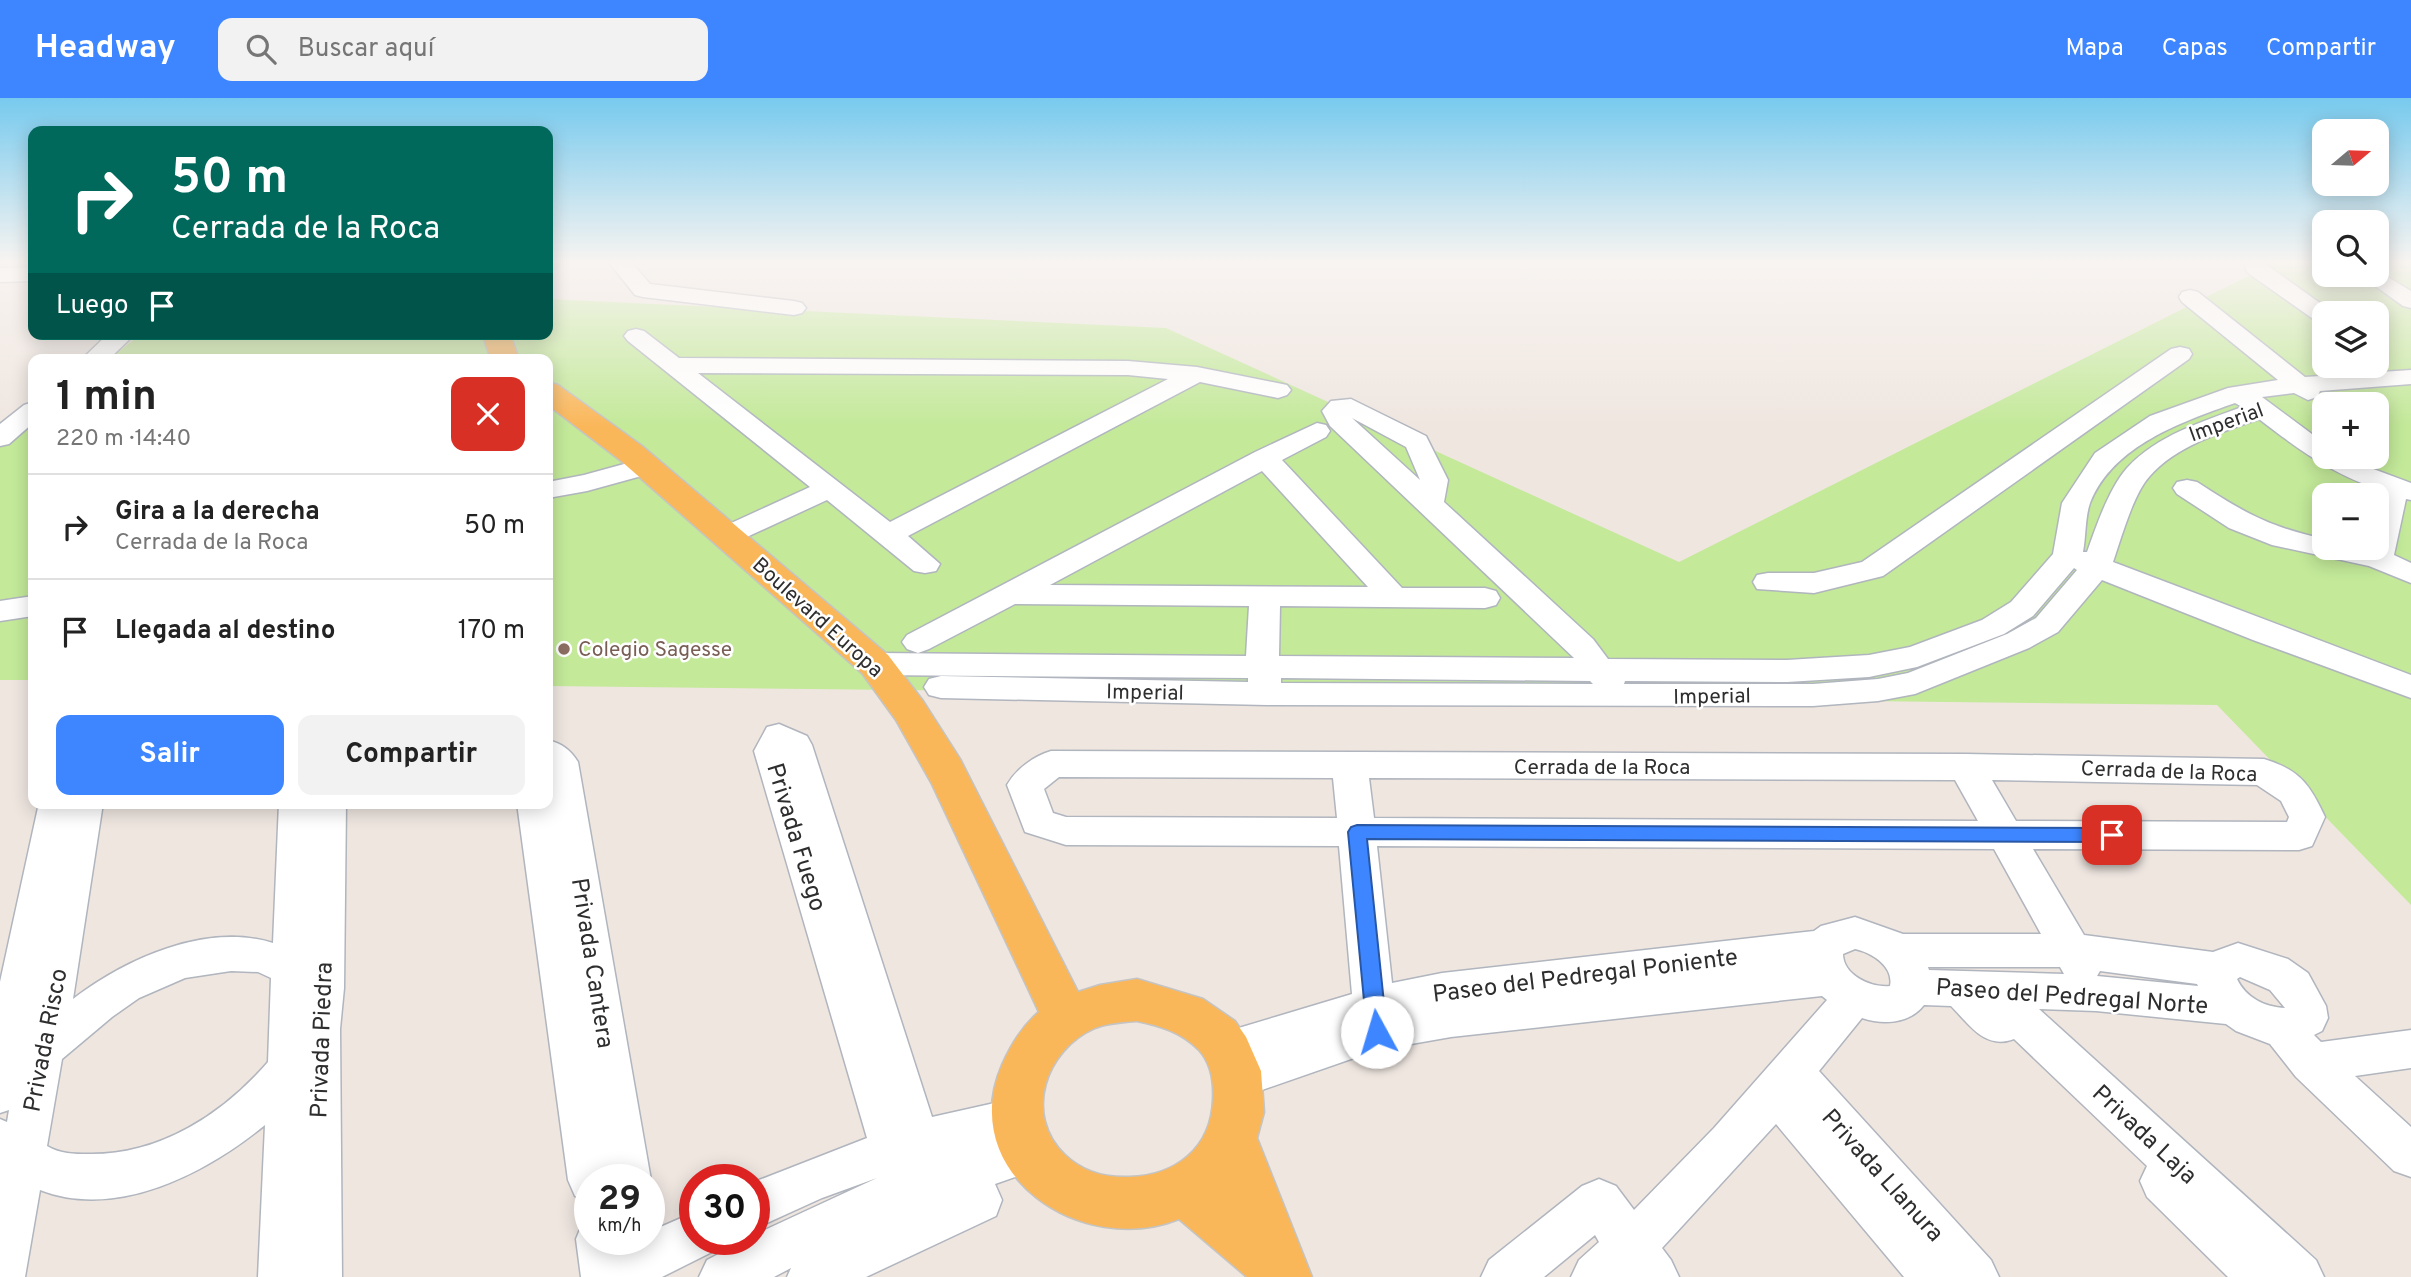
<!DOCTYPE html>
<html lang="es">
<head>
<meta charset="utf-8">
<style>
  body { margin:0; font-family:Overpass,sans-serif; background:#f2f2f2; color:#222; height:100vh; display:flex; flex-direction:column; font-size:26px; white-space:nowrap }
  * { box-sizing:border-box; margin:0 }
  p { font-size:23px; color:#767676 }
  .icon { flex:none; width:38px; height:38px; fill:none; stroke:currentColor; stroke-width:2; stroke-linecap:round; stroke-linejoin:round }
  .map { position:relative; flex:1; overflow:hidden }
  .details { position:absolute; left:28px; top:256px; width:525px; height:455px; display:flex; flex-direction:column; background:#fff; border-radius:14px; box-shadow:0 4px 18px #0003 }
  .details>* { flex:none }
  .hud { position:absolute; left:28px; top:28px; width:525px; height:214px; border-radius:14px; box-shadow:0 4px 18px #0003; background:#00695c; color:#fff; overflow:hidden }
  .needle { width:46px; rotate:71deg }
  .buttons { position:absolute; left:2312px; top:21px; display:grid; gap:14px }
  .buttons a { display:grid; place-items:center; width:77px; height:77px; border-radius:14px; background:#fff; box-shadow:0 4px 18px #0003; font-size:35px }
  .speed { position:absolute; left:574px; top:1066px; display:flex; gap:14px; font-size:35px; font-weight:700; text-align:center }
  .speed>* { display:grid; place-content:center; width:91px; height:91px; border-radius:50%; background:#fff; box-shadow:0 4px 18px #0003; line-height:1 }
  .speed small { font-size:18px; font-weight:400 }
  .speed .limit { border:10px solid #d22; background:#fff; color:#111 }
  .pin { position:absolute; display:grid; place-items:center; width:60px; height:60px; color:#fff; margin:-30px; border-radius:14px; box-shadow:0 4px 10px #0006 }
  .me { position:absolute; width:77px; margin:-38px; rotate:354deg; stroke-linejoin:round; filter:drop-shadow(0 0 5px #0008) }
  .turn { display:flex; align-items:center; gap:24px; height:147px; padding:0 28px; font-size:32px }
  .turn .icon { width:91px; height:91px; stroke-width:2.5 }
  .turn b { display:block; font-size:49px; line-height:60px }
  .then { display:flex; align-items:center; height:66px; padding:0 28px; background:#0003; gap:14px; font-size:26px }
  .round { display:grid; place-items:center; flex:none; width:74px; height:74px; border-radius:14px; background:#f2f2f2 }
  .head { display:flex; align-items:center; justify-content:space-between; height:119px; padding:0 28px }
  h1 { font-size:42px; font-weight:700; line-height:52px }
  .action { display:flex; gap:14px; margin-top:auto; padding:14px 28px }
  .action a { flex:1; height:80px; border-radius:14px; background:#3d86ff; color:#fff; font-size:28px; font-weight:700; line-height:80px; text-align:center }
  .action a+a { background:#f2f2f2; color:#222 }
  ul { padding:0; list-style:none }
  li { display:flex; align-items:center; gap:21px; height:105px; padding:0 28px; border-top:2px solid #e0e0e0 }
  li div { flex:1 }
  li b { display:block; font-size:26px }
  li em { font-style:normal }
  header { display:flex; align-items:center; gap:42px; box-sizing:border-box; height:98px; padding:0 35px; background:#3d86ff; color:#fff }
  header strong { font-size:33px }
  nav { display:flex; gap:38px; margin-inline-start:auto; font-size:24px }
  .search { width:490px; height:63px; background:#f2f2f2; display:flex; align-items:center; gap:18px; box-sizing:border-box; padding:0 24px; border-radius:14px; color:#767676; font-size:26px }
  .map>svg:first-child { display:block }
  .green { fill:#c3e999; fill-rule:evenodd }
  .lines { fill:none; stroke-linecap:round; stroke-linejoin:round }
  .minor-casing { stroke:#b0b5be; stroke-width:3 }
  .major-casing { stroke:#c4c4c4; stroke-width:3 }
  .minor { fill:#fff; fill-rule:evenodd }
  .major { fill:#fab75a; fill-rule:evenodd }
  .route { fill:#3d86ff; stroke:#2857a6; stroke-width:2 }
  .education-dot { fill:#8d6e63; stroke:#fff; stroke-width:2.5 }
  .labels { text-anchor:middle; stroke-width:5; stroke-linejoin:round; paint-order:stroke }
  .street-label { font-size:21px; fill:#2e2e2e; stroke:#fff }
  .education-label { font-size:21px; fill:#785e54; stroke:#fff; text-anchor:start }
  .near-street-label { font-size:24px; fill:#2e2e2e; stroke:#fff }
</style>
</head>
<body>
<header>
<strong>Headway</strong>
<div class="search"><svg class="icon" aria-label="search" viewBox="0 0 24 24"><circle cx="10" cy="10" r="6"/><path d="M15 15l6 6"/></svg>Buscar aquí</div>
<nav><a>Mapa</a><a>Capas</a><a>Compartir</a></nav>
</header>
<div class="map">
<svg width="2411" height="1179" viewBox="0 0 2411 1179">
  <rect width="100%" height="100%" fill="#efe6e0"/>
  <g class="green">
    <path d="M2278,163H2324V177H2376L2377,163H2411V807L2217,607L548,588V261H109L141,236H548V201L1166,230L1679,464ZM2324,215H2376V268H2324ZM2324,306H2376V359H2324ZM2324,397H2376V450H2324Z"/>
    <polygon points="33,319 33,582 0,582 0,345"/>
  </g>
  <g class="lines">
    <defs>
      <g id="minor">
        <polygon points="608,163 630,163 650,186 794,203 802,205 806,210 802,215 794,217 643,199 635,197"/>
        <polygon points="2256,163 2264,165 2334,215 2324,215 2324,225 2316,223 2248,175 2245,170 2248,165"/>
        <polygon points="33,169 33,183 0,184 0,170"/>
        <polygon points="2376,172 2411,193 2411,210 2403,208 2360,177 2376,177"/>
        <path d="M2190,192L2198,194L2305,279L2411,272V286L2320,293L2317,299L2308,302L2294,295L2262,299L2324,345V359H2348L2368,369L2411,385V402L2406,401L2394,457L2411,465V485L2369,468L2272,447L2229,430L2177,396L2173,390L2177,384L2187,382L2197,384C2243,414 2269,429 2324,441V450H2376V408L2380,392C2331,375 2299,352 2259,321C2222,334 2175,348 2149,379C2133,397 2121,441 2113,464L2411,577V600L2253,542L2102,482L2058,534L2029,550L1915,596L1878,603L1813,608L1267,607L941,600L929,597L924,589L929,581L941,578L1248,584V580L875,577L863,574L859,566L863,558L875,555L1246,558L1249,508L1015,506L929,551L918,555L907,551L902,544L907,537L1255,354L1317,325L1326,327L1330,333L1326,339L1282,362L1402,490H1485L1496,493L1500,500L1496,507L1485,510L1280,508L1279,558L1574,560L1330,328L1322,313L1331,303L1351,301L1426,338L1448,382L1444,404L1593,541L1608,561L1787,562L1869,557L1910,549L1982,522L2011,504L2053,456L2062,405L2095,355L2150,318L2228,290L2278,282L2182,204L2179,199L2182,194ZM2235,305L2242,309C2202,324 2157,337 2127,370C2109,390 2096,429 2087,454H2083C2086,439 2085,419 2090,405C2113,347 2182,324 2235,305ZM1352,320L1406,349L1420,382ZM1262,373L1368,489L1050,487ZM2074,470L2077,472L2036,520L2007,536L1908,575L1878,581L1813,586H1624L1625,583L1787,584L1869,579L1917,569L2004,536L2033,518ZM1281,580L1590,583L1593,586L1281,585Z"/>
        <path d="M636,231L644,233L679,260L1128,263L1197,269L1287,287L1291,292L1287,297L1278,300L1200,284L908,438L940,466L936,473L925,475L914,473L827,402L736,444L726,447L716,444L711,438L716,432L810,389L628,243L624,238L628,233ZM698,275L1128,277L1168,281L890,424Z"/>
        <polygon points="108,236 135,236 109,261 82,261"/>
        <polygon points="2180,249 2189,251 2192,256 2189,261 1883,478 1814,495 1757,491 1753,484 1757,477 1768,475 1814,475 1862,464 2171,251"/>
        <polygon points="33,304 33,325 9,346 0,348 0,326 24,307"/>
        <polygon points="646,360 656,362 660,368 656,374 587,393 548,400 548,384 584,377"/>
        <polygon points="33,498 33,518 0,523 0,503"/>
        <polygon points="779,626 807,638 812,647 932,1019 1017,1000 1033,1006 1039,1021 1033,1035 1044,1039 1051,1054 1044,1069 995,1086 1002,1102 996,1118 866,1179 787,1179 791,1170 774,1179 699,1179 707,1162 747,1141 754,1141 754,1137 877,1080 822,1100 754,1131 754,1084 867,1040 754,653 767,629"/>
        <path d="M548,642C562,646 570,651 578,664L651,1082L649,1087V1082H590V1104L575,1098L568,1082L517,705H548Z"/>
        <path d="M1051,653L1966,656L2264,661C2300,672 2310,687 2325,719L2312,748L2299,752L2033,751L2084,837L2213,854L2238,845L2288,861L2308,875L2326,908L2328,920L2322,933L2314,937L2321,944L2411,932V970L2355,978L2411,1029V1079L2394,1073L2296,979L2270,946L2236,933L2226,926L2096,913L2039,911L2316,1162L2324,1179H2228L2147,1099L2140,1083L2147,1068L2014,941C1985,952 1970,927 1951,908L1924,907C1909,926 1883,927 1862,920L1819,973L1991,1162L1999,1179H1904L1776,1026L1662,1150L1671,1162L1679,1179H1571L1579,1162L1599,1144L1595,1137L1544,1179H1481L1489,1162L1582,1088L1599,1081L1616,1088L1634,1112L1714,1030L1827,902L1822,898L1451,939L1377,952L1239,1000L1224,994L1217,980L1223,968L1212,964L1206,951L1212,938L1352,896L1339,748L1066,747L1025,734L1007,687C1016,671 1034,658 1051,653ZM1059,679L1333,680L1337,720L1066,719L1053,715L1044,691ZM1369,680L1955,682L1978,723L1374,720ZM1992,682L2257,687L2281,703L2289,719L2287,724L2016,723ZM1377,748L1994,751L2041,836H1903L1855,819L1821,828L1814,833L1442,875L1392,885ZM1855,851C1873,855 1894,869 1890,888C1871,890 1843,877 1843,856ZM1928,869H2060L2064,876L1929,872ZM2100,873L2197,886L2198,888L2097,878ZM2240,879L2270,892L2285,910C2265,909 2246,900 2237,881Z"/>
        <path d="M39,705H103L73,901C125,861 206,824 273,845L279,705H346L344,890L340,931L342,1179H258L265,1027C206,1075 117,1122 40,1092L25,1179H0V1021L7,1024L9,1012L0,1015V884ZM231,873L258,874L271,880L268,964C223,1016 160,1057 89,1056C73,1056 61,1056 47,1048L62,961L112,919L139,900L185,880Z"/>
        <polygon points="695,1114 695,1141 717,1141 712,1154 662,1179 581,1179 576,1141 583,1124 590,1122 590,1141 624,1141 625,1146 635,1141 649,1141 649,1134"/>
      </g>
      <g id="major">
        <polygon points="548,163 563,163 557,170 548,173"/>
        <polygon points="482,236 510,236 519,261 491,261"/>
        <path d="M548,284L558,287L642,348L888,557L923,603L960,661L1078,894L1100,887L1137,881L1203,901L1235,923L1246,939L1261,973L1264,1014L1257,1040L1312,1179H1247L1179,1121C1082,1160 955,1076 1002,967C1011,947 1022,928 1039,914L932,686L896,622L862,575L620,362L548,307ZM1137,923C1161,928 1181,934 1199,952C1211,965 1214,984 1213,1002C1211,1050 1176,1078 1129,1079C1105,1080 1083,1074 1065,1057C1023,1017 1045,952 1095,930C1108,925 1123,924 1137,923Z"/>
      </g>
    </defs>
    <use href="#minor" class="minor-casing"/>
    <use href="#major" class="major-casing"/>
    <use href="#minor" class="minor"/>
    <use href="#major" class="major"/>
  </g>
  <linearGradient id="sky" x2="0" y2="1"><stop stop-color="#77caee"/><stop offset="0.5" stop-color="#f8f4f1"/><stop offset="1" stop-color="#f8f4f1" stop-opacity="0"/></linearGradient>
  <rect width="2411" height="328" fill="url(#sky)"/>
  <polygon class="route" points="1357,727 2112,730 2118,732 2121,737 2118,742 2112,744 1367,741 1387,934 1384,940 1377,943 1370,940 1367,934 1348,734 1351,729"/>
  <circle class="education-dot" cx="564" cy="551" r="7"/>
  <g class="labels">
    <g class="street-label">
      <text transform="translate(2226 324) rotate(-20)" y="7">Imperial</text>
      <text transform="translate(818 519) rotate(42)" y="7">Boulevard Europa</text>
      <text transform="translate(1145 594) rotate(1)" y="7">Imperial</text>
      <text transform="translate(1712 598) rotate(-1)" y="7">Imperial</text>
      <text x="1602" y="676">Cerrada de la Roca</text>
      <text transform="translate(2169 673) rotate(2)" y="7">Cerrada de la Roca</text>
    </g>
    <g class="education-label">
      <text x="578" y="558">Colegio Sagesse</text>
    </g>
    <g class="near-street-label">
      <text transform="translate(797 739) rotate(73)" y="8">Privada Fuego</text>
      <text transform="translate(593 865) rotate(81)" y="8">Privada Cantera</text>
      <text transform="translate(1585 877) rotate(-7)" y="8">Paseo del Pedregal Poniente</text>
      <text transform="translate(2072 898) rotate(4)" y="8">Paseo del Pedregal Norte</text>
      <text transform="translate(45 942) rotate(-79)" y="8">Privada Risco</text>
      <text transform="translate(321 942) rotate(-88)" y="8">Privada Piedra</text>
      <text transform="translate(2145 1036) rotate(43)" y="8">Privada Laja</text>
      <text transform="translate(1883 1077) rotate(48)" y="8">Privada Llanura</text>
    </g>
  </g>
</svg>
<div class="buttons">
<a><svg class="needle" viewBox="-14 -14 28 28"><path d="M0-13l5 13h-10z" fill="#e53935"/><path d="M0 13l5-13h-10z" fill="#767676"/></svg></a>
<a><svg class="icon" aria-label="search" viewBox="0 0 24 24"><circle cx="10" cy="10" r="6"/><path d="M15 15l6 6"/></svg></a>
<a><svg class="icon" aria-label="layers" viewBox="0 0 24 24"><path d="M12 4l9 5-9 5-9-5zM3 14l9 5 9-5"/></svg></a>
<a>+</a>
<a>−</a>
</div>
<div class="speed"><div>29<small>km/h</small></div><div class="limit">30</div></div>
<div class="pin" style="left:2112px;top:737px;background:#d93025"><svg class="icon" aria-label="arrive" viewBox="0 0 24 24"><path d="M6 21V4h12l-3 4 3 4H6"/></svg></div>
<svg class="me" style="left:1377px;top:934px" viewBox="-20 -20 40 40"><circle r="19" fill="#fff"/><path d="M0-13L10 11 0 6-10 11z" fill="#3d86ff"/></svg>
<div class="hud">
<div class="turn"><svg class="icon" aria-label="right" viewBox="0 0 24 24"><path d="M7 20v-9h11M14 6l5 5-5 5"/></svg><div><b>50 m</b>Cerrada de la Roca</div></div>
<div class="then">Luego<svg class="icon" aria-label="arrive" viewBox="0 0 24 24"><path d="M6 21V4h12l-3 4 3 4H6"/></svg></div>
</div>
<section class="details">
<div class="head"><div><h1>1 min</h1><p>220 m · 14:40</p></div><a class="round" style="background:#d93025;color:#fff"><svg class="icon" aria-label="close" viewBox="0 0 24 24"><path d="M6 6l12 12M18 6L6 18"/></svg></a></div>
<ul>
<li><svg class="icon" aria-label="right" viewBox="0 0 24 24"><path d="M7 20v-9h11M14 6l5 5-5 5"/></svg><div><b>Gira a la derecha</b><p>Cerrada de la Roca</p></div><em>50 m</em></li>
<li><svg class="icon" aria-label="arrive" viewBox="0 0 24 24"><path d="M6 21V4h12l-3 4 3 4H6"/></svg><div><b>Llegada al destino</b></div><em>170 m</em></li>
</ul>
<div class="action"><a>Salir</a><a>Compartir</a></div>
</section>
</div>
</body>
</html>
